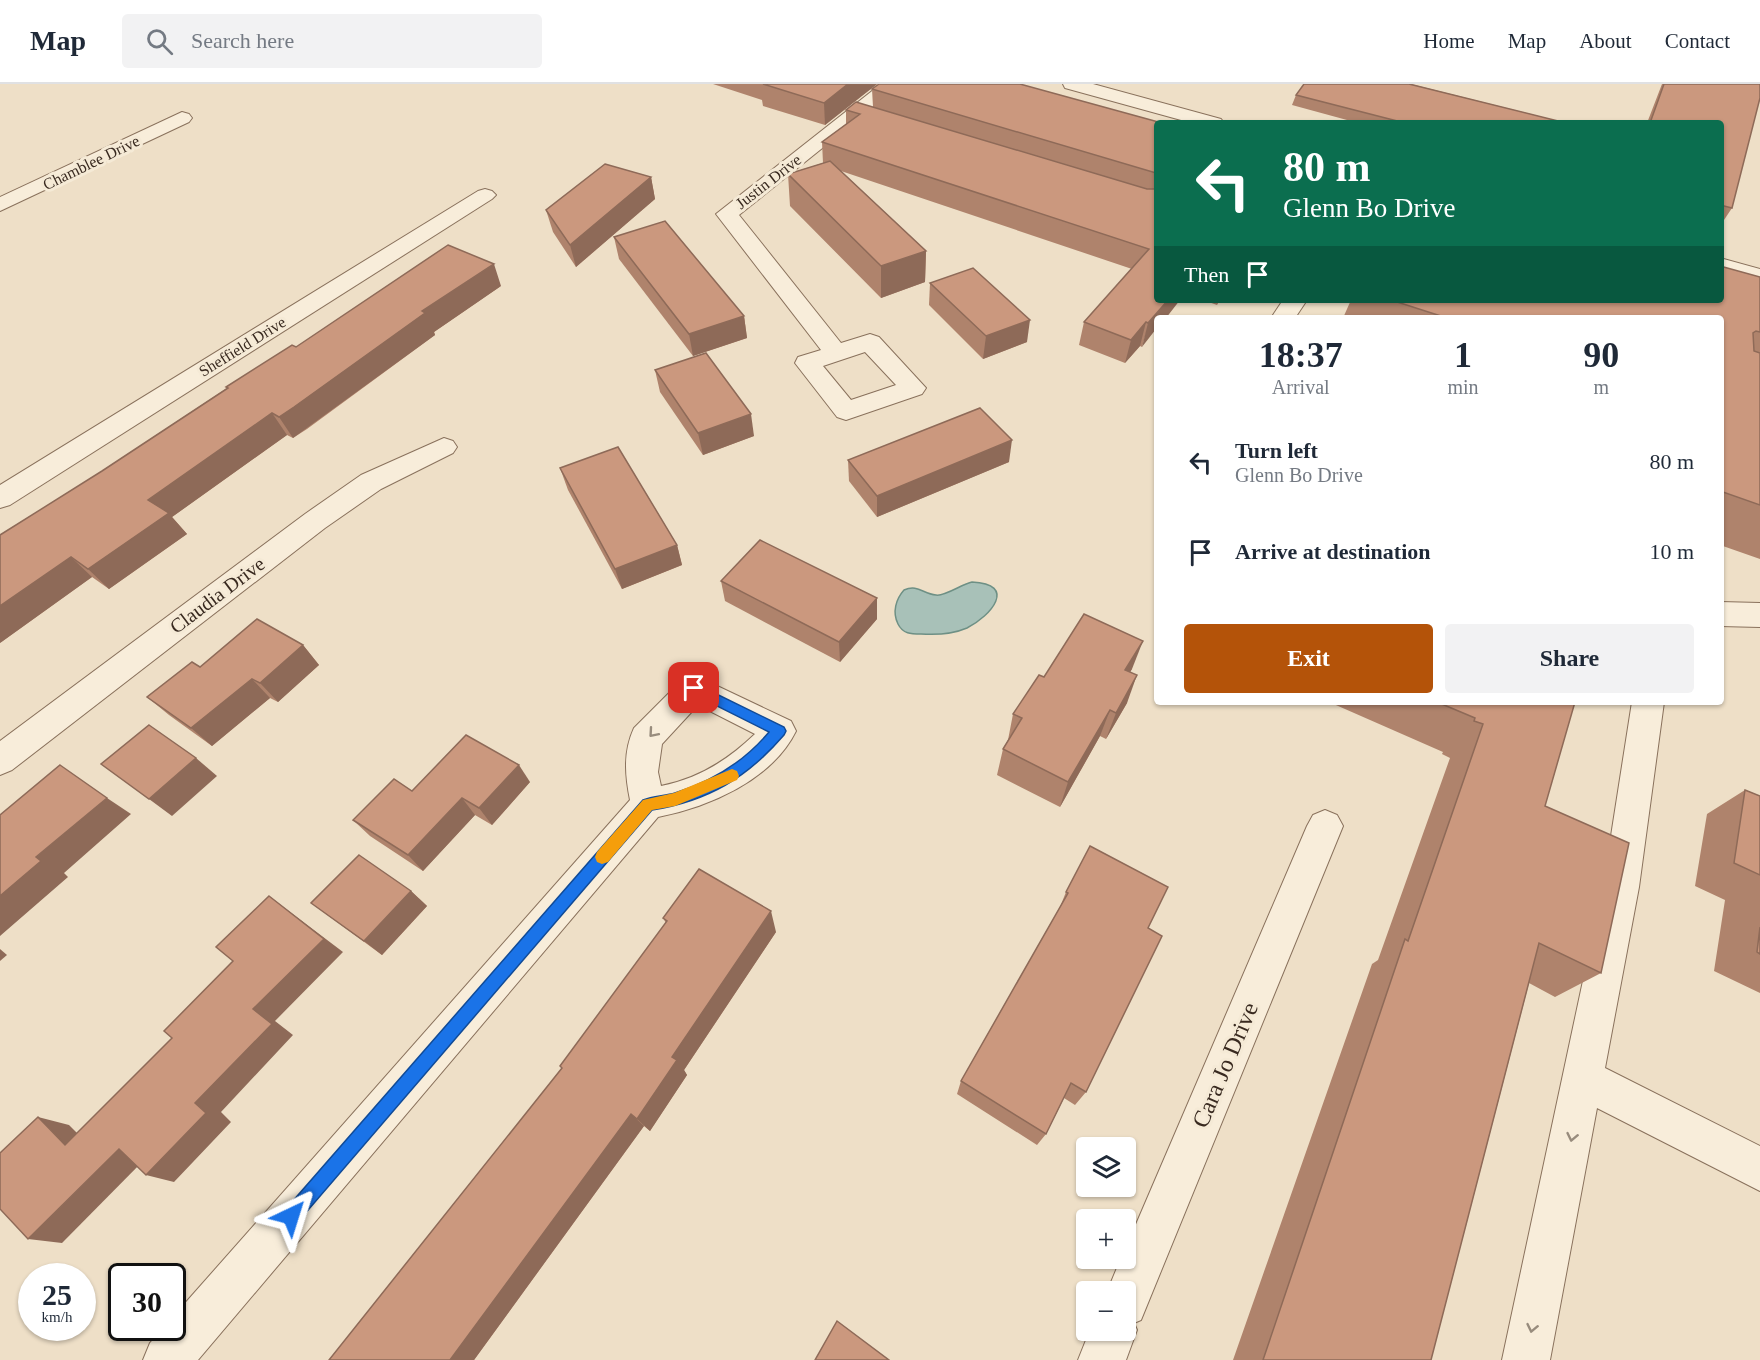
<!DOCTYPE html>
<html lang="en">
<head>
<meta charset="utf-8">
<style>
  body { margin:0; font-family:Georgia,serif; background:#f2f2f3; color:#1f2937; height:100vh; display:flex; flex-direction:column; font-size:22px; white-space:nowrap }
  * { box-sizing:border-box; margin:0 }
  p { font-size:20px; color:#747a83 }
  .icon { flex:none; width:33px; height:33px; fill:none; stroke:currentColor; stroke-width:2; stroke-linecap:round; stroke-linejoin:round }
  .map { position:relative; flex:1; overflow:hidden }
  .side { position:absolute; left:1154px; top:231px; width:570px; height:390px; display:flex; flex-direction:column; background:#fff; border-radius:6px; box-shadow:0 2px 4px #0004 }
  .side>* { flex:none }
  .hud { position:absolute; left:1154px; top:36px; width:570px; height:183px; border-radius:6px; box-shadow:0 2px 4px #0004; background:#0b6e4f; color:#fff; overflow:hidden }
  .buttons { position:absolute; left:1076px; top:1053px; display:grid; gap:12px }
  .buttons a { display:grid; place-items:center; width:60px; height:60px; border-radius:6px; background:#fff; box-shadow:0 2px 4px #0004; font-size:30px }
  .speed { position:absolute; left:18px; top:1179px; display:flex; gap:12px; font-size:30px; font-weight:700; text-align:center }
  .speed>* { display:grid; place-content:center; width:78px; height:78px; border-radius:50%; background:#fff; box-shadow:0 2px 4px #0004; line-height:1 }
  .speed small { font-size:15px; font-weight:400 }
  .speed .limit { border:3px solid #111; border-radius:9px; background:#fff; color:#111 }
  .pin { position:absolute; display:grid; place-items:center; width:51px; height:51px; color:#fff; margin:-26px; border-radius:12px; box-shadow:0 3px 9px #0006 }
  .me { position:absolute; width:66px; margin:-33px; rotate:41deg; stroke-linejoin:round; filter:drop-shadow(0 0 4px #0008) }
  .turn { display:flex; align-items:center; gap:21px; height:126px; padding:0 30px; font-size:27px }
  .turn .icon { width:78px; height:78px; stroke-width:2.5 }
  .turn b { display:block; font-size:42px; line-height:51px }
  .then { display:flex; align-items:center; height:57px; padding:0 30px; background:#0003; gap:12px; font-size:22px }
  .eta { display:flex; justify-content:space-evenly; align-items:center; height:102px; text-align:center }
  .eta b { font-size:36px; font-weight:700; line-height:42px }
  .cta { display:flex; gap:12px; margin-top:auto; padding:12px 30px }
  .cta a { flex:1; height:69px; border-radius:6px; background:#b45309; color:#fff; font-size:24px; font-weight:700; line-height:69px; text-align:center }
  .cta a+a { background:#f2f2f3; color:#1f2937 }
  ul { padding:0; list-style:none }
  li { display:flex; align-items:center; gap:18px; height:90px; padding:0 30px }
  li div { flex:1 }
  li b { display:block; font-size:22px }
  li em { font-style:normal }
  header { display:flex; align-items:center; gap:36px; box-sizing:border-box; height:84px; padding:0 30px; background:#fff; border-bottom:2px solid #e0e1e3 }
  header strong { font-size:28px }
  nav { display:flex; gap:33px; margin-inline-start:auto; font-size:21px }
  .search { width:420px; height:54px; background:#f2f2f3; display:flex; align-items:center; gap:15px; box-sizing:border-box; padding:0 21px; border-radius:6px; color:#747a83; font-size:22px }
  .map>svg:first-child { display:block }
  .water { fill:#a8c1b8; stroke:#6e9085; stroke-width:1.5 }
  .lines { fill:none; stroke-linecap:round; stroke-linejoin:round }
  .minor-casing { stroke:#89715c; stroke-width:2 }
  .minor { fill:#f8edda; fill-rule:evenodd }
  .wall { fill:#af836c }
  .shaded-wall { fill:#8e6a58 }
  .building { fill:#cb987e; stroke:#8e6a58; stroke-width:1.5 }
  .oneway { stroke:#988c7d }
  .route { fill:#1a73e8; stroke:#114b97; stroke-width:1.5 }
  .slow { fill:#f59e0b }
  .labels { text-anchor:middle; stroke-width:6; stroke-linejoin:round; paint-order:stroke }
  .far-street-label { font-size:16px; fill:#392a20; stroke:#f5ead6 }
  .street-label { font-size:20px; fill:#392a20; stroke:#f5ead6 }
  .near-street-label { font-size:24px; fill:#392a20; stroke:#f5ead6 }
</style>
</head>
<body>
<header>
<strong>Map</strong>
<div class="search"><svg class="icon" aria-label="search" viewBox="0 0 24 24"><circle cx="10" cy="10" r="6"/><path d="M15 15l6 6"/></svg>Search here</div>
<nav><a>Home</a><a>Map</a><a>About</a><a>Contact</a></nav>
</header>
<div class="map">
<svg width="1760" height="1276" viewBox="0 0 1760 1276">
  <rect width="100%" height="100%" fill="#eedfc7"/>
  <path class="water" d="M972,498C1018,500 991,532 967,544C953,550 936,551 921,550C911,550 903,550 898,540C892,528 896,515 904,506C918,500 923,510 936,511C944,513 962,500 972,498Z"/>
  <g class="lines">
    <defs>
      <g id="minor">
        <path d="M881,0H902L739,131L841,259L870,250L879,253L926,304L922,310L846,336L837,333L795,279L798,273L821,266L716,130ZM865,268L896,301L851,316L823,282Z"/>
        <polygon points="1063,0 1093,0 1221,35 1224,39 1192,39 1065,4"/>
        <polygon points="182,28 189,30 192,34 189,38 0,127 0,113"/>
        <polygon points="485,105 492,107 496,111 492,115 10,421 0,424 0,401 478,107"/>
        <polygon points="1720,174 1760,185 1760,199 1720,188"/>
        <polygon points="1283,216 1307,216 1295,234 1271,234"/>
        <polygon points="444,354 453,357 457,363 453,369 381,405 325,444 12,686 0,691 0,657 305,430 361,391"/>
        <polygon points="1720,518 1760,519 1760,543 1720,542"/>
        <path d="M694,591L791,637L796,647C772,696 709,723 658,733L198,1276H143L150,1259L164,1244H172V1234L630,716C625,691 623,668 634,644L683,595ZM698,621L755,650C728,676 698,695 661,702L658,688L662,660Z"/>
        <polygon points="1632,618 1664,618 1639,803 1605,984 1760,1062 1760,1107 1597,1024 1550,1276 1502,1276 1603,803"/>
        <polygon points="1325,726 1337,731 1343,742 1141,1236 1134,1239 1137,1246 1126,1276 1078,1276 1090,1246 1125,1246 1125,1208 1107,1208 1121,1174 1125,1174 1125,1166 1307,742 1313,731"/>
      </g>
    </defs>
    <use href="#minor" class="minor-casing"/>
    <use href="#minor" class="minor"/>
  </g>
  <g class="wall">
    <polygon points="713,0 877,0 825,41 763,22 762,16"/>
    <polygon points="1411,0 1566,39 1358,39 1292,21 1296,11"/>
    <polygon points="1662,0 1760,0 1732,124 1724,136 1720,135 1720,39 1647,39"/>
    <polygon points="872,5 1156,39 1156,216 1142,263 1140,262 1125,279 1079,261 1084,238 1132,185 841,87 926,167 925,198 881,214 790,122 788,90 823,79 822,58 846,40 846,26 873,23"/>
    <polygon points="651,93 655,115 576,183 553,148 546,126"/>
    <polygon points="614,153 744,232 747,254 693,272 619,175"/>
    <polygon points="1760,193 1760,475 1720,461 1720,234 1343,234 1351,216 1720,216"/>
    <polygon points="930,199 1027,258 983,275 929,221"/>
    <polygon points="501,202 434,248 435,251 307,345 293,354 287,351 172,433 187,450 109,505 92,493 0,559 102,387 227,304 226,303 296,263"/>
    <polygon points="1203,216 1220,216 1217,221"/>
    <polygon points="655,286 754,352 703,371 660,308"/>
    <polygon points="848,376 1009,378 877,433 849,397"/>
    <polygon points="560,384 677,461 682,481 622,505 568,406"/>
    <polygon points="721,497 877,535 840,578 725,517"/>
    <polygon points="303,561 319,581 278,618 270,614 212,662 169,631 147,613 200,583"/>
    <polygon points="1132,585 1130,588 1127,619 1106,655 1100,652 1060,723 997,691 1003,665 1008,656 1013,630 1044,593"/>
    <polygon points="1329,618 1575,618 1545,722 1601,889 1555,913 1529,899 1431,1276 1233,1276 1372,880 1378,876 1450,674 1442,670 1443,668"/>
    <polygon points="530,698 492,741 475,731 423,787 370,752 353,736 412,707"/>
    <polygon points="1745,706 1760,712 1760,909 1714,887 1725,816 1695,802 1707,730"/>
    <polygon points="411,807 427,822 382,871 311,819"/>
    <polygon points="1066,808 1148,844 1086,1008 1075,1021 1064,1014 1046,1050 1037,1061 957,1010 961,997 1060,823"/>
    <polygon points="663,834 776,848 684,986 687,991 650,1047 644,1042 474,1276 329,1276 562,984 666,839"/>
  </g>
  <g class="shaded-wall">
    <polygon points="848,0 877,0 825,41 824,19"/>
    <polygon points="651,93 655,115 576,183 570,161"/>
    <polygon points="926,167 925,198 881,214 881,182"/>
    <polygon points="494,180 501,202 434,248 435,251 293,354 279,333 422,227"/>
    <polygon points="1168,216 1180,216 1166,234 1156,234 1156,245 1142,263 1148,239"/>
    <polygon points="744,232 747,254 693,272 689,250"/>
    <polygon points="1030,236 1027,258 983,275 986,252"/>
    <polygon points="1146,238 1140,262 1125,279 1131,256"/>
    <polygon points="272,329 287,351 172,433 187,450 109,505 88,485 148,416"/>
    <polygon points="751,330 754,352 703,371 698,349"/>
    <polygon points="1012,356 1009,378 877,433 877,412"/>
    <polygon points="677,461 682,481 622,505 615,485"/>
    <polygon points="71,473 92,493 0,559 0,522"/>
    <polygon points="877,514 877,535 840,578 839,558"/>
    <polygon points="1143,557 1132,585 1115,613 1125,586"/>
    <polygon points="303,561 319,581 278,618 260,599"/>
    <polygon points="1137,591 1127,619 1106,655 1116,629"/>
    <polygon points="252,595 270,614 212,662 191,644"/>
    <polygon points="1110,626 1100,652 1060,723 1068,698"/>
    <polygon points="196,674 217,692 172,732 149,715"/>
    <polygon points="519,681 530,698 492,741 479,724"/>
    <polygon points="107,714 131,730 64,789 68,793 0,852 0,812 36,773"/>
    <polygon points="462,714 475,731 423,787 408,771"/>
    <polygon points="411,807 427,822 382,871 364,857"/>
    <polygon points="269,812 343,868 275,937 293,951 221,1028 231,1038 174,1098 146,1091 195,1019 253,925"/>
    <polygon points="771,827 776,848 684,986 687,991 650,1047 637,1035 672,973"/>
    <polygon points="0,865 7,871 0,877"/>
    <polygon points="631,1030 644,1042 474,1276 450,1276"/>
    <polygon points="38,1033 69,1041 96,1068 65,1061"/>
    <polygon points="119,1065 148,1072 62,1159 28,1155"/>
  </g>
  <g class="building">
    <polygon points="763,0 848,0 824,19"/>
    <polygon points="879,0 1020,0 1162,39 1156,39 1156,89 872,5"/>
    <polygon points="1304,0 1409,0 1566,39 1405,39 1296,11"/>
    <polygon points="1664,0 1760,0 1760,14 1732,124 1720,121 1720,39 1650,39"/>
    <polygon points="856,18 1147,105 1156,105 1156,216 1168,216 1148,239 1146,238 1131,256 1084,238 1149,165 822,58 860,30 846,26"/>
    <polygon points="830,77 926,167 881,182 788,90"/>
    <polygon points="605,80 651,93 570,161 546,126"/>
    <polygon points="665,137 744,232 689,250 614,153"/>
    <polygon points="448,161 494,180 422,227 425,229 294,323 279,333 272,329 148,416 169,429 88,485 71,473 0,522 0,451 102,387 228,304 226,303 292,261 296,263"/>
    <polygon points="1720,182 1760,193 1760,248 1756,247 1753,249 1754,267 1760,269 1760,421 1720,407 1720,234 1447,234 1391,216 1720,216"/>
    <polygon points="973,184 1030,236 986,252 930,199"/>
    <polygon points="706,269 751,330 698,349 655,286"/>
    <polygon points="980,324 1012,356 877,412 848,376"/>
    <polygon points="618,363 677,461 615,485 560,384"/>
    <polygon points="760,456 877,514 839,558 721,497"/>
    <polygon points="1084,530 1143,557 1125,586 1137,591 1116,629 1110,626 1068,698 1003,665 1022,634 1013,630 1039,591 1044,593"/>
    <polygon points="257,535 303,561 260,599 252,595 191,644 147,613 192,578 200,583"/>
    <polygon points="1437,618 1575,618 1545,722 1629,759 1601,889 1539,859 1431,1276 1263,1276 1405,855 1408,857 1483,640 1474,637 1475,634"/>
    <polygon points="149,641 196,674 149,715 101,680"/>
    <polygon points="466,651 519,681 479,724 462,714 408,771 353,736 394,695 412,707"/>
    <polygon points="60,681 107,714 36,773 41,777 0,812 0,731"/>
    <polygon points="1745,706 1760,712 1760,791 1734,779"/>
    <polygon points="1090,762 1168,803 1148,844 1162,852 1086,1008 1071,999 1046,1050 961,997 1068,809 1066,808"/>
    <polygon points="359,771 411,807 364,857 311,819"/>
    <polygon points="699,785 771,827 672,973 677,976 637,1035 631,1030 450,1276 329,1276 562,984 560,982 667,837 663,834"/>
    <polygon points="269,812 324,855 253,925 272,940 195,1019 206,1029 146,1091 119,1065 28,1155 0,1125 0,1069 38,1033 65,1061 172,954 164,947 233,877 216,863"/>
    <polygon points="1760,843 1760,870 1757,868"/>
    <polygon points="837,1237 889,1276 815,1276"/>
  </g>
  <defs><path id="oneway-chevron" d="M-2-3.5L2.5 0L-2 3.5" fill="none" stroke-width="1.6" stroke-linecap="round" stroke-linejoin="round" transform="scale(1.5)"/></defs>
  <g class="oneway">
    <use href="#oneway-chevron" transform="translate(653 649) rotate(131)"/>
    <use href="#oneway-chevron" transform="translate(1572 1053) rotate(102)"/>
    <use href="#oneway-chevron" transform="translate(1532 1244) rotate(102)"/>
  </g>
  <path class="route" d="M694,599L784,643L786,647L784,651C747,694 708,717 652,726L297,1139L291,1142L285,1139L282,1132L285,1126L643,716C653,712 665,712 675,709C713,697 744,678 769,648L689,608L687,604L689,600Z"/>
  <polygon class="slow" points="732,685 737,687 739,692 737,696 675,722 652,726 608,778 602,780 597,778 595,773 597,768 643,716 674,709"/>
  <g class="labels">
    <g class="far-street-label">
      <text transform="translate(91 78) rotate(-26)" y="6">Chamblee Drive</text>
      <text transform="translate(768 97) rotate(-38)" y="6">Justin Drive</text>
      <text transform="translate(242 262) rotate(-32)" y="6">Sheffield Drive</text>
    </g>
    <g class="street-label">
      <text transform="translate(217 511) rotate(-37)" y="7">Claudia Drive</text>
    </g>
    <g class="near-street-label">
      <text transform="translate(1225 981) rotate(-67)" y="8">Cara Jo Drive</text>
    </g>
  </g>
</svg>
<div class="buttons">
<a><svg class="icon" aria-label="layers" viewBox="0 0 24 24"><path d="M12 4l9 5-9 5-9-5zM3 14l9 5 9-5"/></svg></a>
<a>+</a>
<a>−</a>
</div>
<div class="speed"><div>25<small>km/h</small></div><div class="limit">30</div></div>
<div class="pin" style="left:694px;top:604px;background:#d93025"><svg class="icon" aria-label="arrive" viewBox="0 0 24 24"><path d="M6 21V4h12l-3 4 3 4H6"/></svg></div>
<svg class="me" style="left:291px;top:1132px" viewBox="-20 -20 40 40"><path d="M0-17L14 15 0 8-14 15z" fill="#1a73e8" stroke="#fff" stroke-width="4"/></svg>
<div class="hud">
<div class="turn"><svg class="icon" aria-label="left" viewBox="0 0 24 24"><path d="M17 20v-9H6M10 6l-5 5 5 5"/></svg><div><b>80 m</b>Glenn Bo Drive</div></div>
<div class="then">Then<svg class="icon" aria-label="arrive" viewBox="0 0 24 24"><path d="M6 21V4h12l-3 4 3 4H6"/></svg></div>
</div>
<section class="side">
<div class="eta">
<div><b>18:37</b><p>Arrival</p></div>
<div><b>1</b><p>min</p></div>
<div><b>90</b><p>m</p></div>
</div>
<ul>
<li><svg class="icon" aria-label="left" viewBox="0 0 24 24"><path d="M17 20v-9H6M10 6l-5 5 5 5"/></svg><div><b>Turn left</b><p>Glenn Bo Drive</p></div><em>80 m</em></li>
<li><svg class="icon" aria-label="arrive" viewBox="0 0 24 24"><path d="M6 21V4h12l-3 4 3 4H6"/></svg><div><b>Arrive at destination</b></div><em>10 m</em></li>
</ul>
<div class="cta"><a>Exit</a><a>Share</a></div>
</section>
</div>
</body>
</html>
